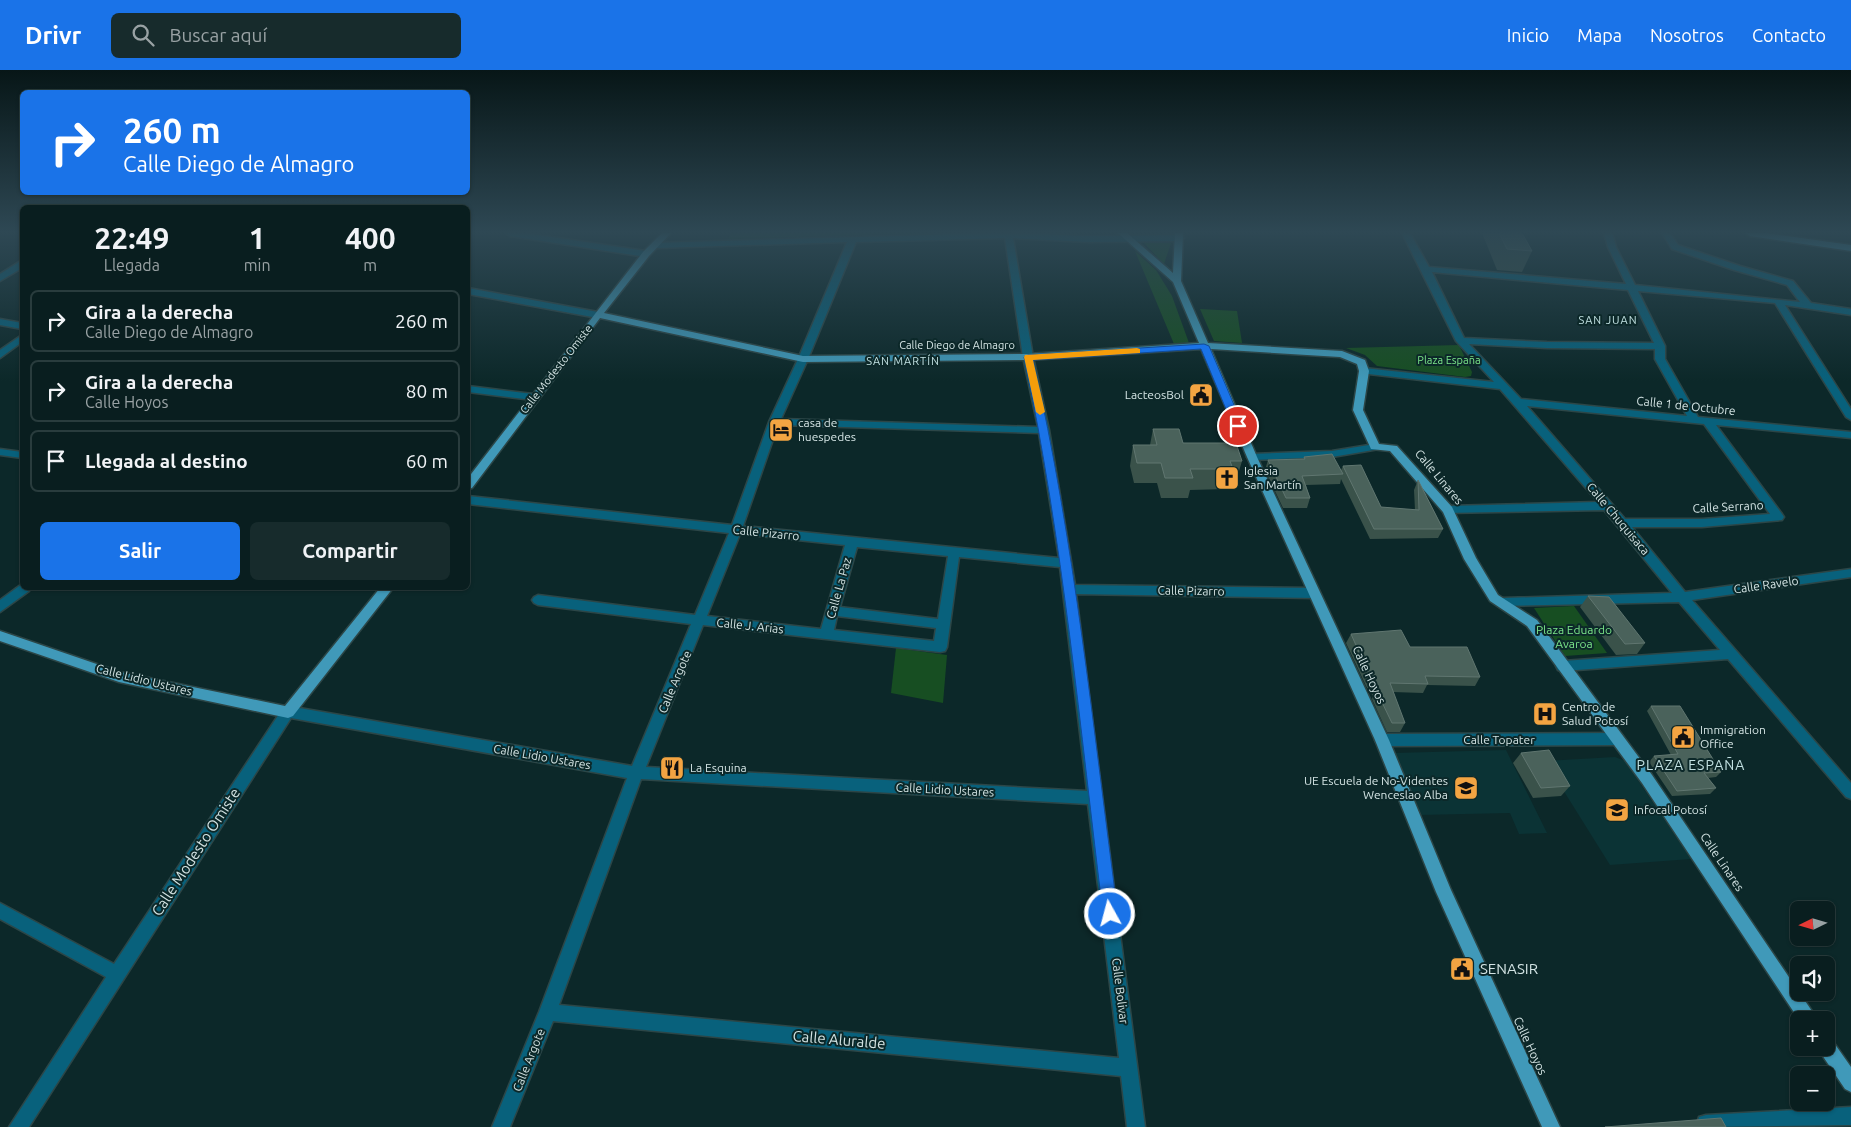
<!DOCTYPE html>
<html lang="es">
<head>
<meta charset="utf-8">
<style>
  body { margin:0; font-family:Ubuntu,sans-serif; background:#172b2c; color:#f1f3f6; height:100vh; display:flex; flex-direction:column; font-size:19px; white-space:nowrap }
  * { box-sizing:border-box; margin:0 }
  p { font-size:16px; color:#99a2a4 }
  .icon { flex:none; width:28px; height:28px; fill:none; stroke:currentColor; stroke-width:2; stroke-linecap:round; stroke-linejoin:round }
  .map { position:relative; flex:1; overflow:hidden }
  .drawer { position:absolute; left:20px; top:135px; width:450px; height:385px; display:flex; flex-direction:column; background:#091e1f; border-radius:8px; box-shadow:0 1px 4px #0004,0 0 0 1px #293c3d }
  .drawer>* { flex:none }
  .hud { position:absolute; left:20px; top:20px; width:450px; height:105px; border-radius:8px; box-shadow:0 1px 4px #0004,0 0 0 1px #293c3d; background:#1a73e8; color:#fff; overflow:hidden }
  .needle { width:32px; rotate:265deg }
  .tools { position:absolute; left:1790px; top:831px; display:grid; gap:10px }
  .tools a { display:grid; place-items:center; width:45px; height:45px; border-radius:8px; background:#091e1f; box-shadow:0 1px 4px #0004,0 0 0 1px #293c3d; font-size:25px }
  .pin { position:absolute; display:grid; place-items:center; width:42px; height:42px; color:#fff; margin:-21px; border:2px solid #fff; border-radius:50%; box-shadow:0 1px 5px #0007 }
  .me { position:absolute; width:55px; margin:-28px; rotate:353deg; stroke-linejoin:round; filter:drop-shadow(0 0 4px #0008) }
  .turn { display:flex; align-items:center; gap:18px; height:105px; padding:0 20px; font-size:22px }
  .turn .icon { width:65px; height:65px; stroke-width:2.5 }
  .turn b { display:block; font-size:35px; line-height:42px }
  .eta { display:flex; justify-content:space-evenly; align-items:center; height:85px; text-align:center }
  .eta b { font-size:30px; font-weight:600; line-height:35px }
  .button { display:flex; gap:10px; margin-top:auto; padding:10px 20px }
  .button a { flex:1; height:58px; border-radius:8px; background:#1a73e8; color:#fff; font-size:20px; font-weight:600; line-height:58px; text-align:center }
  .button a+a { background:#172b2c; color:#f1f3f6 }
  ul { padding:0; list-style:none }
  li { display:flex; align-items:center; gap:15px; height:62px; margin:0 10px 8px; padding:0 10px; border:2px solid #293c3d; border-radius:8px }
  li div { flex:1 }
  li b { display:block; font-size:19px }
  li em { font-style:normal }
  header { display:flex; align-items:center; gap:30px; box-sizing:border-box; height:70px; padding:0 25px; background:#1a73e8; color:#fff }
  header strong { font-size:24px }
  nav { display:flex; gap:28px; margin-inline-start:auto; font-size:18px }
  .search { width:350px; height:45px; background:#172b2c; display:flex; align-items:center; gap:12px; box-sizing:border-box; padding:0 18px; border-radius:8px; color:#99a2a4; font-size:19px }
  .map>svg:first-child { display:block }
  .built { fill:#0b3335 }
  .green { fill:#174e22 }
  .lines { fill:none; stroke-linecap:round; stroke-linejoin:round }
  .minor-casing { stroke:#2c4647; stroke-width:3 }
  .major-casing { stroke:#2c4647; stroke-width:3 }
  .minor { fill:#08617c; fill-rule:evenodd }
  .major { fill:#4099b9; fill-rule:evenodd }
  .wall { fill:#3a524a }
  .building { fill:#4a625b; stroke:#607670 }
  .route { fill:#1a73e8; stroke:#114b97 }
  .slow { fill:#f59e0b }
  .labels { text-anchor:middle; stroke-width:4; stroke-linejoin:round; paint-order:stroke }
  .far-neighbourhood-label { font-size:11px; letter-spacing:1px; fill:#c3e2e3; stroke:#0c2829 }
  .far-street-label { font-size:11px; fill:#d3e3e3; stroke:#0c2829 }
  .far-park-label { font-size:11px; fill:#7be489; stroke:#0c2829 }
  .poi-label { font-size:12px; fill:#d3e3e3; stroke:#0c2829; text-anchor:start }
  .street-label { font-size:12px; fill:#d3e3e3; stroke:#0c2829 }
  .park-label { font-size:12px; fill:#7be489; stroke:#0c2829 }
  .neighbourhood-label { font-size:14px; letter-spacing:1px; fill:#c3e2e3; stroke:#0c2829 }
  .near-street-label { font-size:15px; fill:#d3e3e3; stroke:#0c2829 }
  .near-poi-label { font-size:15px; fill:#d3e3e3; stroke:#0c2829; text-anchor:start }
</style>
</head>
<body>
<header>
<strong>Drivr</strong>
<div class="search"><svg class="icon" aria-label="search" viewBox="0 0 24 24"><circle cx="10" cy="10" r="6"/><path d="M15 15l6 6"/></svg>Buscar aquí</div>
<nav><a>Inicio</a><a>Mapa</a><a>Nosotros</a><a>Contacto</a></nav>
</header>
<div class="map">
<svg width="1851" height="1057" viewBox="0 0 1851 1057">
  <rect width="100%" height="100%" fill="#0c2829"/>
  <g class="built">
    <polygon points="1506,680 1547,763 1519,764 1510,743 1419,745 1394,683"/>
    <polygon points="1615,687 1625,691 1691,789 1610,795 1545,691"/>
  </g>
  <g class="green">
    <polygon points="730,163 925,163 729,169"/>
    <polygon points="1144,173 1171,173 1164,194"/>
    <polygon points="1135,181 1156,200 1172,226 1189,273 1174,274"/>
    <polygon points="1200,239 1237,241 1242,273 1214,271"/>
    <polygon points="1459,275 1472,302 1471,306 1465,307 1377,296 1365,285 1346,278"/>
    <polygon points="1574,536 1607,583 1565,586 1534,538"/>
    <polygon points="896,578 947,585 943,633 891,623"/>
  </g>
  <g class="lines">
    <defs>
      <g id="minor">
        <polygon points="506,163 525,163 646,181 650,184 646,187 510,166"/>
        <path d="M997,163L1089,166L1180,165L1184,168L1180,171L1089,172L1013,168L1033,287L1049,360L1075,515L1314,518L1318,520L1320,523L1318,526L1314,528L1076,524L1145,1057H1127L1121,1006L553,951L510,1057H492L539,942L627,708L291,648L29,1057H9L106,907L0,849V833L114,894L283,638L288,636L632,696L691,554L538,535L534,533L532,530L534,527L538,525L695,545L729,463L468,434V426L732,455L769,352L798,289L847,172L657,178L654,177V173ZM1005,168L1023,287L1038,357L781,349L808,289L856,172ZM778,355L1039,363L1059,488L743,456ZM740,464L845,475L821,559L707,546ZM857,477L948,486L938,549L840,537ZM959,487L1060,497L1087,721L646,697L703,555L940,582L945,581L947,577ZM837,546L936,558L934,571L834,560ZM641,709L1088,734L1119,988L559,935Z"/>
        <path d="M1402,163H1410L1429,197L1626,214L1608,177L1604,163H1612L1616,177L1635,215L1800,232L1787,215L1734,200L1672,179L1662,163H1670L1678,175L1740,196L1793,211L1811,233L1851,239V245L1785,235L1851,339V350L1846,347L1775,233L1638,221L1665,276V289L1698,347L1851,362V368L1716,355L1782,444L1784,447L1782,450L1702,457H1632L1685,522L1851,499V507L1692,530L1851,713V729L1846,727L1728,589L1563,601L1558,600L1556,596L1558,592L1563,591L1720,580L1679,532L1499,536L1497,533L1499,530L1503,528L1672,523L1604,440L1444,443L1442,440L1448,436L1598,432L1500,319L1360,303V299L1364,298L1494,312L1456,271ZM1432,202L1628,220L1654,273L1547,272L1464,268ZM1469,274L1547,278L1655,279V289L1687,346L1521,329ZM1527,336L1704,354L1770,444L1702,449H1625Z"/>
        <polygon points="19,192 22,192 22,198 0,211 0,204"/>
        <polygon points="468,218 598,242 603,245 598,248 468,224"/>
        <polygon points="0,249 22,253 22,259 0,255"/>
        <polygon points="22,265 22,272 0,288 0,280"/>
        <polygon points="468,316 533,324 538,327 533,330 468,322"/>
        <polygon points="1375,374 1379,375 1380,377 1379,379 1332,387 1252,390 1247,387 1252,384 1332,381"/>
        <polygon points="0,379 22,382 22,388 0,385"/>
        <polygon points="22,514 22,518 31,518 29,521 0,542 0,530"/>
        <polygon points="1617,663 1622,665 1624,669 1622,673 1617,675 1382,676 1377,674 1375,670 1377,666 1382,664"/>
        <polygon points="1851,1037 1851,1055 1698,1057 1697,1054 1699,1047 1706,1045"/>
      </g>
      <g id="major">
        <polygon points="662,163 671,163 649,186 604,243 803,286 1028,284 1199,273 1173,212 1118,163 1127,163 1173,203 1175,163 1183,163 1181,211 1208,273 1342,281 1365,290 1369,301 1363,340 1379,374 1397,376 1452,437 1476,488 1498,525 1537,550 1652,705 1818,950 1799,950 1642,713 1527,556 1490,531 1464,489 1443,442 1390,381 1371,379 1353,340 1359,301 1357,294 1340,287 1211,279 1257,387 1389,670 1451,820 1560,1057 1542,1057 1436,822 1375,670 1247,387 1201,279 1028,290 803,292 600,248 472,418 468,419 468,408 643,182"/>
        <polygon points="1746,163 1765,163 1851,175 1851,181 1750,166"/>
        <polygon points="380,518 393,518 293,646 288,648 119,612 0,571 0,561 120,602 285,636"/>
        <polygon points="1826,967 1832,970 1851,997 1851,1022 1845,1019 1820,982 1818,978 1826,978"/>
      </g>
    </defs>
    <use href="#minor" class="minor-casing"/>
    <use href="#major" class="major-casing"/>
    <use href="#minor" class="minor"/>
    <use href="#major" class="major"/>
  </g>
  <g class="wall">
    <polygon points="1482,163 1522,163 1532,181 1522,202 1497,200"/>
    <polygon points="1153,359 1183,373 1242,391 1236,411 1229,411 1227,419 1190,420 1188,428 1161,428 1157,413 1134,413 1130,396 1133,375 1150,375"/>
    <polygon points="1304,387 1341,400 1343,396 1381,437 1415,440 1414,420 1418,410 1443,459 1438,468 1370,469 1341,409 1340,414 1306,415 1310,428 1307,438 1283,438 1265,400 1268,390 1304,389"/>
    <polygon points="1588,526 1645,573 1637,584 1616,585 1580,537"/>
    <polygon points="1351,564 1410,577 1480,607 1475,616 1427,615 1423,623 1393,622 1405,653 1400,662 1387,662 1372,629 1373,626 1366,616 1346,573"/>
    <polygon points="1651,636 1721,702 1716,707 1708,708 1716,718 1710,724 1672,726 1649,692 1654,686 1671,685 1647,641"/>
    <polygon points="1521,683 1570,716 1561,726 1533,728 1513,693"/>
  </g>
  <g class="building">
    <polygon points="1499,163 1522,163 1532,181 1507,179"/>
    <polygon points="1153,359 1179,359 1183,373 1236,373 1242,391 1230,391 1233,399 1190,399 1193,408 1165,408 1161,393 1137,393 1133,375 1157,375"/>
    <polygon points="1332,384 1343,404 1302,406 1310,428 1286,428 1268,390 1305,389 1304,387"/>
    <polygon points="1361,395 1381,437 1419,440 1418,410 1443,459 1374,459 1343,396"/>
    <polygon points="1588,526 1609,527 1645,573 1625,574"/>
    <polygon points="1401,560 1410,577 1467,577 1480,607 1425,606 1428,614 1390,613 1405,653 1392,653 1376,620 1380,621 1370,607 1351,564"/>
    <polygon points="1651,636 1680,636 1721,702 1704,703 1716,718 1677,721 1654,686 1678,684"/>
    <polygon points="1549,680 1570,716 1541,718 1521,683"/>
    <polygon points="1721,1048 1726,1057 1605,1057"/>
  </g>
  <linearGradient id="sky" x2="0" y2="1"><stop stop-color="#071617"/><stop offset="0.52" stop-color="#2e4854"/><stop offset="1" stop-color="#2e4854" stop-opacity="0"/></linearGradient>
  <rect width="1851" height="311" fill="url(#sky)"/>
  <path class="route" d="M1204,274L1209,276L1243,356L1242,358L1238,359L1233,356L1201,279L1033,290C1075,472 1093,659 1118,844L1116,848L1110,850L1105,848L1103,844C1080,658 1063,470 1024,287L1028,285Z"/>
  <polygon class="slow" points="1137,278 1140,279 1140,283 1033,290 1045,342 1040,345 1036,342 1024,287 1025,285"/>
  <defs>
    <symbol id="civic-square" viewBox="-11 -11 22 22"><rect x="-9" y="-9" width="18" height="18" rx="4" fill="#f3a442" stroke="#0c2829"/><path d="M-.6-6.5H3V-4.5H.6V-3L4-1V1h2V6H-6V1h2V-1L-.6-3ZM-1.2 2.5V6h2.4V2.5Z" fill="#111"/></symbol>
    <symbol id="hotel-square" viewBox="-11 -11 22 22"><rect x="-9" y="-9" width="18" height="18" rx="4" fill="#f3a442" stroke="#0c2829"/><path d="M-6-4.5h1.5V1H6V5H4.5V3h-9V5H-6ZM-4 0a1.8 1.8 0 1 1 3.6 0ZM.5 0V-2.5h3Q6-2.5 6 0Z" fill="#111"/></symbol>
    <symbol id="church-square" viewBox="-11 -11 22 22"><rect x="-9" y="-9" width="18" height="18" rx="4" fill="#f3a442" stroke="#0c2829"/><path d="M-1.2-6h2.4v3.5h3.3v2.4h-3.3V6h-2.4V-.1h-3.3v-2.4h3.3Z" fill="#111"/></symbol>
    <symbol id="hospital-square" viewBox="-11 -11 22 22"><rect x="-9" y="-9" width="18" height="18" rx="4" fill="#f3a442" stroke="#0c2829"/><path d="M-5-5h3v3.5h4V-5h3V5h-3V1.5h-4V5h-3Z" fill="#111"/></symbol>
    <symbol id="restaurant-square" viewBox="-11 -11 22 22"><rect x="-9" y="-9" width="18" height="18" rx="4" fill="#f3a442" stroke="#0c2829"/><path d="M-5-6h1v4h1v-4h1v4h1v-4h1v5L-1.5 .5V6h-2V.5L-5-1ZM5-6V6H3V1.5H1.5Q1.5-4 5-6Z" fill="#111"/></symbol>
    <symbol id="school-square" viewBox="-11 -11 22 22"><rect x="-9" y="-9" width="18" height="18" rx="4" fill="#f3a442" stroke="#0c2829"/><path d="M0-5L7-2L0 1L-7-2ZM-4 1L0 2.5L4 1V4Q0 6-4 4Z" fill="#111"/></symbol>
    <symbol id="university-square" viewBox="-11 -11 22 22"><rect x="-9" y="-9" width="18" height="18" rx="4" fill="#f3a442" stroke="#0c2829"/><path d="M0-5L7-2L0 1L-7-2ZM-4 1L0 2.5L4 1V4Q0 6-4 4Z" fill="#111"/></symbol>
  </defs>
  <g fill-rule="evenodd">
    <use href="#civic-square" x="1187" y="311" width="28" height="28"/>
    <use href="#hotel-square" x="767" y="346" width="28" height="28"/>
    <use href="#church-square" x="1213" y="394" width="28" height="28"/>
    <use href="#hospital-square" x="1531" y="630" width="28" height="28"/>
    <use href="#civic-square" x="1669" y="653" width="28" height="28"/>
    <use href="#restaurant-square" x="658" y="684" width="28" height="28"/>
    <use href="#school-square" x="1452" y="704" width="28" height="28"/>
    <use href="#university-square" x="1603" y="726" width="28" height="28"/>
    <use href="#civic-square" x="1448" y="885" width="28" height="28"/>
  </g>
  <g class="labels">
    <g class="far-neighbourhood-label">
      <text x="1608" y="254">SAN JUAN</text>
      <text x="903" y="295">SAN MARTÍN</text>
    </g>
    <g class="far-street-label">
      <text x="957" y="279">Calle Diego de Almagro</text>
      <text transform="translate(556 299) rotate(-52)" y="4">Calle Modesto Omiste</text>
    </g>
    <g class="far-park-label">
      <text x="1449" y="294">Plaza España</text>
    </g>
    <g class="poi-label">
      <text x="1184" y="329" text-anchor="end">LacteosBol</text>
      <text x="798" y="357">casa de<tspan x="798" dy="14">huespedes</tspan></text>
      <text x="1244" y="405">Iglesia<tspan x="1244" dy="14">San Martín</tspan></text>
      <text x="1562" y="641">Centro de<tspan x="1562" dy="14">Salud Potosí</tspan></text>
      <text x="1700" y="664">Immigration<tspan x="1700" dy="14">Office</tspan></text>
      <text x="690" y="702">La Esquina</text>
      <text x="1448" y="715" text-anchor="end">UE Escuela de No-Videntes<tspan x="1448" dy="14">Wenceslao Alba</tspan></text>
      <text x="1634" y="744">Infocal Potosí</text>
    </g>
    <g class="street-label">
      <text transform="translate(1686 336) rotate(6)" y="4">Calle 1 de Octubre</text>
      <text transform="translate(1439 407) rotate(50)" y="4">Calle Linares</text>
      <text transform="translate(1728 437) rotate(-3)" y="4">Calle Serrano</text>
      <text transform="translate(1618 449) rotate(50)" y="4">Calle Chuquisaca</text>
      <text transform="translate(766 463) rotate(6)" y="4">Calle Pizarro</text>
      <text transform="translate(1766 515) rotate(-8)" y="4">Calle Ravelo</text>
      <text transform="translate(839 518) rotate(-74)" y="4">Calle La Paz</text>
      <text transform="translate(1191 521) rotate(1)" y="4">Calle Pizarro</text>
      <text transform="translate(750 556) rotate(6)" y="4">Calle J. Arias</text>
      <text transform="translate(1369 605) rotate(65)" y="4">Calle Hoyos</text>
      <text transform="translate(144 610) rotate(14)" y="4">Calle Lidio Ustares</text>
      <text transform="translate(675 612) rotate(-67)" y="4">Calle Argote</text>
      <text x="1499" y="674">Calle Topater</text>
      <text transform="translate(542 687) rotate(10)" y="4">Calle Lidio Ustares</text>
      <text transform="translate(945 720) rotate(3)" y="4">Calle Lidio Ustares</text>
      <text transform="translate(1722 792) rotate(56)" y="4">Calle Linares</text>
      <text transform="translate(1120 921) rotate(83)" y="4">Calle Bolivar</text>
      <text transform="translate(1530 976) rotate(65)" y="4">Calle Hoyos</text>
      <text transform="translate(529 990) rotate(-68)" y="4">Calle Argote</text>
    </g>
    <g class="park-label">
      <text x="1574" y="564">Plaza Eduardo<tspan x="1574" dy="14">Avaroa</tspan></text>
    </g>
    <g class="neighbourhood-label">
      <text x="1691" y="700">PLAZA ESPAÑA</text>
    </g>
    <g class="near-street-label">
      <text transform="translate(196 782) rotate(-57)" y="5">Calle Modesto Omiste</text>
      <text transform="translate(839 970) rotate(5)" y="5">Calle Aluralde</text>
    </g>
    <g class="near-poi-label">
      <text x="1480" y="904">SENASIR</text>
    </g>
  </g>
</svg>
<div class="tools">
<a><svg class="needle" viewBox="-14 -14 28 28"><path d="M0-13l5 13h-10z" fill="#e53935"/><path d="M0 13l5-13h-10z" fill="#99a2a4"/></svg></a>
<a><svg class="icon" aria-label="sound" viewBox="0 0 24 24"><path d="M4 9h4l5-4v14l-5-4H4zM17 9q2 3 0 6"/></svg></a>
<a>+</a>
<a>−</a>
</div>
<div class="pin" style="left:1238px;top:356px;background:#d93025"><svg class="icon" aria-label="arrive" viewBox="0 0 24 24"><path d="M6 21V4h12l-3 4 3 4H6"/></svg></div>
<svg class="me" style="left:1110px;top:844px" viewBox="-20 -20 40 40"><circle r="17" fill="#1a73e8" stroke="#fff" stroke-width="3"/><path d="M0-11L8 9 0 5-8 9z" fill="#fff"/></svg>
<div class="hud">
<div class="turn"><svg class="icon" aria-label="right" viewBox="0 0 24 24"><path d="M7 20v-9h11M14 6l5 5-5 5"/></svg><div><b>260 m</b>Calle Diego de Almagro</div></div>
</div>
<section class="drawer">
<div class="eta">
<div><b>22:49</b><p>Llegada</p></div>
<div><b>1</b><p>min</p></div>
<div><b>400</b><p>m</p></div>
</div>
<ul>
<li><svg class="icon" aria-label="right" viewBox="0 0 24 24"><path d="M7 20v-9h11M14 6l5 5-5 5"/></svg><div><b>Gira a la derecha</b><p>Calle Diego de Almagro</p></div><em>260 m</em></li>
<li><svg class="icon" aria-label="right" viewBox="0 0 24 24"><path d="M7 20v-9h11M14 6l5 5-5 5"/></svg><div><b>Gira a la derecha</b><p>Calle Hoyos</p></div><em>80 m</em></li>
<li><svg class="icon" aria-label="arrive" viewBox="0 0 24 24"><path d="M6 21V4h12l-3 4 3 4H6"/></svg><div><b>Llegada al destino</b></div><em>60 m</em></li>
</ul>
<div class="button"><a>Salir</a><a>Compartir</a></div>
</section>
</div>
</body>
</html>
